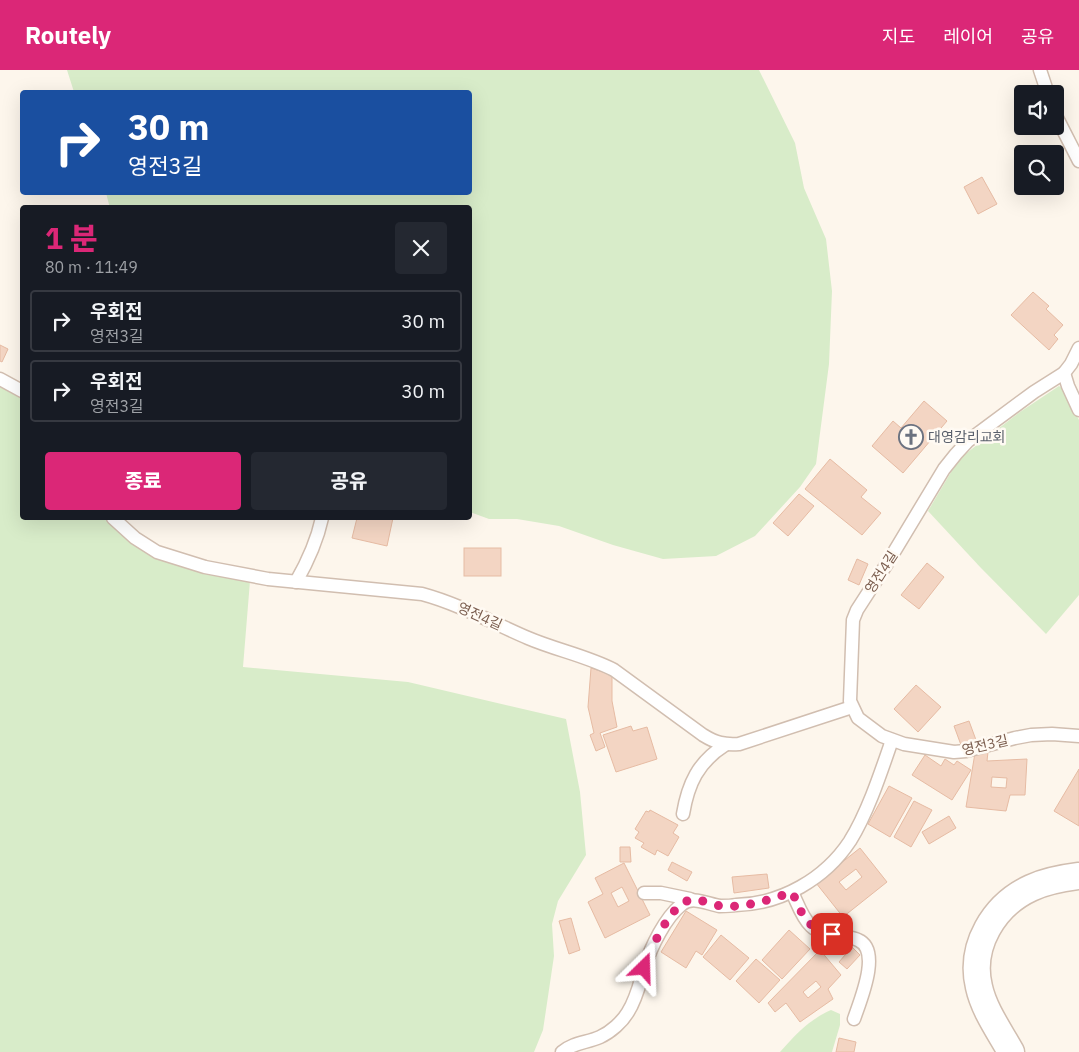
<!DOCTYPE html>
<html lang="ko">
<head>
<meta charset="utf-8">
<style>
  body { margin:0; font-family:"IBM Plex Sans","Noto Sans KR",sans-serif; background:#242831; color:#f1f3f6; height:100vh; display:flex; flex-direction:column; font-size:19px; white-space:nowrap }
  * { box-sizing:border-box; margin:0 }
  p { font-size:16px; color:#9ea1a6 }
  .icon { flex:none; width:28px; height:28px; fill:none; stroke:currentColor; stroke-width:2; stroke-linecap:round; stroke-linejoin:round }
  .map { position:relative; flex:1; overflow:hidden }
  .drawer { position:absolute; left:20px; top:135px; width:452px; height:315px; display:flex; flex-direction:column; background:#171b24; border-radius:5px; box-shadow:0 5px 20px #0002 }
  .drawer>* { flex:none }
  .banner { position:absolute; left:20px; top:20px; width:452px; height:105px; border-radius:5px; box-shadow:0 5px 20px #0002; background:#1a4fa0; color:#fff; overflow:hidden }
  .controls { position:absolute; left:1014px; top:15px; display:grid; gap:10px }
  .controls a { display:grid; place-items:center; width:50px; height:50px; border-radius:5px; background:#171b24; box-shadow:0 5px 20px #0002; font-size:25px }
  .pin { position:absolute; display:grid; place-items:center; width:42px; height:42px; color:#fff; margin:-21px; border-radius:10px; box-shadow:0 2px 8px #0006 }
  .me { position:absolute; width:55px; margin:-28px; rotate:22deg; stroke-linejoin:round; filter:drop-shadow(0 0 4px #0008) }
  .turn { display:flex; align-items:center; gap:18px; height:105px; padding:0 25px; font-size:22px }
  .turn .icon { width:65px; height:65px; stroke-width:2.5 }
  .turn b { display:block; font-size:35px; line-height:42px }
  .round { display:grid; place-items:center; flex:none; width:52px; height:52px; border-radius:5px; background:#242831 }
  .overview { display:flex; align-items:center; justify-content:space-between; height:85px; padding:0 25px }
  h1 { font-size:30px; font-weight:800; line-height:38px; color:#db2777 }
  .cta { display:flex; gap:10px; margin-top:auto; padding:10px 25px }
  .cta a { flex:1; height:58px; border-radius:5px; background:#db2777; color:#fff; font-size:20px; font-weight:800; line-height:58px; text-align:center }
  .cta a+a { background:#242831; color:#f1f3f6 }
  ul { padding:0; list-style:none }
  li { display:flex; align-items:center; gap:15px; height:62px; margin:0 10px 8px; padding:0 15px; border:2px solid #363941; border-radius:5px }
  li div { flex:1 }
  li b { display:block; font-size:19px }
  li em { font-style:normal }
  header { display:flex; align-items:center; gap:30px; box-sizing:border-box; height:70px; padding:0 25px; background:#db2777; color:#fff }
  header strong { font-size:24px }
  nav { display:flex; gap:28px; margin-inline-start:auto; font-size:18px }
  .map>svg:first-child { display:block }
  .green { fill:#d8ecc9 }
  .building { fill:#f3d5c3; stroke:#e6bba3; fill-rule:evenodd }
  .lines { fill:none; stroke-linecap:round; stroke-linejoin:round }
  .service-casing { stroke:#d1beb0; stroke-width:15 }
  .minor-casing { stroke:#d1beb0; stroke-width:29 }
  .service { stroke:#fff; stroke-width:12 }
  .minor { stroke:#fff; stroke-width:26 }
  .route { stroke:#db2777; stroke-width:9; stroke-dasharray:0 16.2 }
  .labels { text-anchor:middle; stroke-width:5; stroke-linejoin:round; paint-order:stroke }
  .worship-label { font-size:14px; fill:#5b616d; stroke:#fffaf3; text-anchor:start }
  .street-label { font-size:14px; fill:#7a5c4d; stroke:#fffaf3 }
</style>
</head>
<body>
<header>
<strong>Routely</strong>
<nav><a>지도</a><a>레이어</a><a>공유</a></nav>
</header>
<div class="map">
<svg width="1079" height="982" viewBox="0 0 1079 982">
  <rect width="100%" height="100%" fill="#fdf6ec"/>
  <g class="green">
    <polygon points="67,0 759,0 795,73 804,118 826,169 832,221 829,294 816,394 800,417 755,466 716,486 663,489 613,475 559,456 517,449 489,449 470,442 470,138 110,138 106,123 470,122 470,22 74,22"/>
    <polygon points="1059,316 1063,319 1079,350 1079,525 1046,564 981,498 928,441 954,397 964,385 1020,342"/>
    <path d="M0,317L22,329V448H106C140,493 197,502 250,511L243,597L408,612L566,649L580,722L586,785L558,831L552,854L554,886L543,960L534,982H0Z"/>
    <path d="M831,940L840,944V955L832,982H780C795,965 810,949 831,940Z"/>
  </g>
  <g class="building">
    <polygon points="982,107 997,134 978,144 964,117"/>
    <polygon points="1033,222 1049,236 1046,239 1063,255 1054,265 1058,269 1049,280 1011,245"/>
    <polygon points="0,275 8,279 2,292 0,291"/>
    <polygon points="924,331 947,351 903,403 872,376 893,351 901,358"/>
    <polygon points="830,389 867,420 861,427 881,443 862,465 805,419"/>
    <polygon points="799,424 814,436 788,466 773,453"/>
    <polygon points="357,448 393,448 387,476 352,468"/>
    <rect x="464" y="478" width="37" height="28"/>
    <polygon points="857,489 868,494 859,515 848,510"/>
    <polygon points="927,493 944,507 919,539 901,525"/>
    <polygon points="591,598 612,605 612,631 617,657 600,663 605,677 596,681 590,665 594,663 588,637"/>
    <polygon points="916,615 941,637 918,662 894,639"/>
    <polygon points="969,651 976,670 961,675 954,656"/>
    <polygon points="631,656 633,661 647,657 657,689 616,702 603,665"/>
    <path d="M988,682L987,691L1027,689L1025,725H1010L1006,741L966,737L975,683ZM992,707L1007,708L1006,718L991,717Z"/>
    <polygon points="925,685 941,696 945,689 954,695 957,691 971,700 952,730 912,705"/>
    <polygon points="1079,699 1079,756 1054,741"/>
    <polygon points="889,716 912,728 890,767 868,754"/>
    <polygon points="914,731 932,740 911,777 894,767"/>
    <polygon points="650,740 678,755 673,763 679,767 668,786 657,780 655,785 641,777 644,773 635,768 639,762 635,759 646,741 649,742"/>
    <polygon points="949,746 956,758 929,774 922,762"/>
    <polygon points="620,777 630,777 631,792 620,792"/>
    <path d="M860,778L887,812L843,847L816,813ZM856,799L862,807L846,820L839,812Z"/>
    <polygon points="672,792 692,802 687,811 668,800"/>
    <path d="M624,793L650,845L605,868L588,832L603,824L595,808ZM622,817L629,831L618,837L611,823Z"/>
    <polygon points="767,804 769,818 734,823 732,807"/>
    <polygon points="686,841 717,860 702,885 696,881 686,898 661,882"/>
    <polygon points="571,848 580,880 569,884 559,851"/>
    <polygon points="789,860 810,879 782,909 762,890"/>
    <polygon points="721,865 749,888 730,910 703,887"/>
    <polygon points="852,877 860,885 847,899 839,892"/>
    <path d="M820,880L841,905L828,919L833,929L800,952L786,933L775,942L768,933ZM816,911L821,917L808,928L803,922Z"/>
    <polygon points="756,889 780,910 759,933 736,911"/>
    <polygon points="839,968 856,972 854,982 836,982"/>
  </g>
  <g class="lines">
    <defs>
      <g id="service">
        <polyline points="1040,0 1048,24"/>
        <polyline points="1055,44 1079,91"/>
        <polyline points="1079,278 1071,294 1064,303 1034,322 988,356 968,371 956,384 944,399 888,492 857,540 853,550 850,631 858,648 882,666 904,674 954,682 966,681 1015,668 1031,665 1052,664 1079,666"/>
        <polyline points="1064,303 1068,316 1079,340"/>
        <polyline points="0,309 22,321"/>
        <path d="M113,448L135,468L157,482L205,497L268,509L422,524C459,534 493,553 528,568C556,580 587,586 614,600L703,665C716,673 724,675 739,674L852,637"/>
        <path d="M296,512C308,491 317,471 322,448"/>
        <path d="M683,744C688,714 698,692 725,675"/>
        <path d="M792,822C797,832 802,848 811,856C818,863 830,864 839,866C845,867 853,867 858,870C882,880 860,931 854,949"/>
        <polyline points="644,823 661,823 690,829"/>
        <path d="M562,982C574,972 587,973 600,967C611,962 622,952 628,942C637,928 640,912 645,896C651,877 665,848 681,835C693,825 707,834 720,836C725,836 731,836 736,835C781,834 825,809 850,771C868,742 881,702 892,670"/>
      </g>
      <path id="minor" d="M1011,982C1000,962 984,940 979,917C969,876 994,835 1031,818C1046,811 1063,808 1079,806"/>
    </defs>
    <use href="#service" class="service-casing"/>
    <use href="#minor" class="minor-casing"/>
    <use href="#service" class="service"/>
    <use href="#minor" class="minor"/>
  </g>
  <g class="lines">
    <path class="route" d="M644,898C650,881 671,832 691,830C700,828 711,835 721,836C745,838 769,830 792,822C804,846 803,856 832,864"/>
  </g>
  <defs>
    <symbol id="church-ring" viewBox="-11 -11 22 22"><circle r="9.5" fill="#fffaf3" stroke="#6b7280" stroke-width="1.5"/><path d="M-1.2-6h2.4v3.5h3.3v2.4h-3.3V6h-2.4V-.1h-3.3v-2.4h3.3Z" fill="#6b7280"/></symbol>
  </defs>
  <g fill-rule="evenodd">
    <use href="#church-ring" x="897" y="353" width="28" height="28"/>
  </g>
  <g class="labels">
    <g class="worship-label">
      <text x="928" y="372">대영감리교회</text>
    </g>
    <g class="street-label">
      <text transform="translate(881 502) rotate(-57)" y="5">영전4길</text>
      <text transform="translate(480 546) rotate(24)" y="5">영전4길</text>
      <text transform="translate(985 675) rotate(-13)" y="5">영전3길</text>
    </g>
  </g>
</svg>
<div class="controls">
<a><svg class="icon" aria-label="sound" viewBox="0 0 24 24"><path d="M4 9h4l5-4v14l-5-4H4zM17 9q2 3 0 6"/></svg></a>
<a><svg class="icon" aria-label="search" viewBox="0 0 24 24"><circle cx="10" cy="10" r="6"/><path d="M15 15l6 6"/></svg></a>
</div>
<div class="pin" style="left:832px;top:864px;background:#d93025"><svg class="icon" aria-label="arrive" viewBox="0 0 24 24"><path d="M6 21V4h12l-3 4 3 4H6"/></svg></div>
<svg class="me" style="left:644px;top:898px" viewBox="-20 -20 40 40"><path d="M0-17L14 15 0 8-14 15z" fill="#db2777" stroke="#fff" stroke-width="4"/></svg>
<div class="banner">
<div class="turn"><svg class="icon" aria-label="right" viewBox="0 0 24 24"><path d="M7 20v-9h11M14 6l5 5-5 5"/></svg><div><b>30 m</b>영전3길</div></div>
</div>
<section class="drawer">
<div class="overview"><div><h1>1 분</h1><p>80 m · 11:49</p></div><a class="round"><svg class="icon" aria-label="close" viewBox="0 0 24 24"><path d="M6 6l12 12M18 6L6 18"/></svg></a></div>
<ul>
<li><svg class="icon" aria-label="right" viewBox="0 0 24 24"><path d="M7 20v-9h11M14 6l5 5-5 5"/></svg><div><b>우회전</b><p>영전3길</p></div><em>30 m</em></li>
<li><svg class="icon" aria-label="right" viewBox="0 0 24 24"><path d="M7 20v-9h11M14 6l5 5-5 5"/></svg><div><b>우회전</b><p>영전3길</p></div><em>30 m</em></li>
</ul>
<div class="cta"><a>종료</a><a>공유</a></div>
</section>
</div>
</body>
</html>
